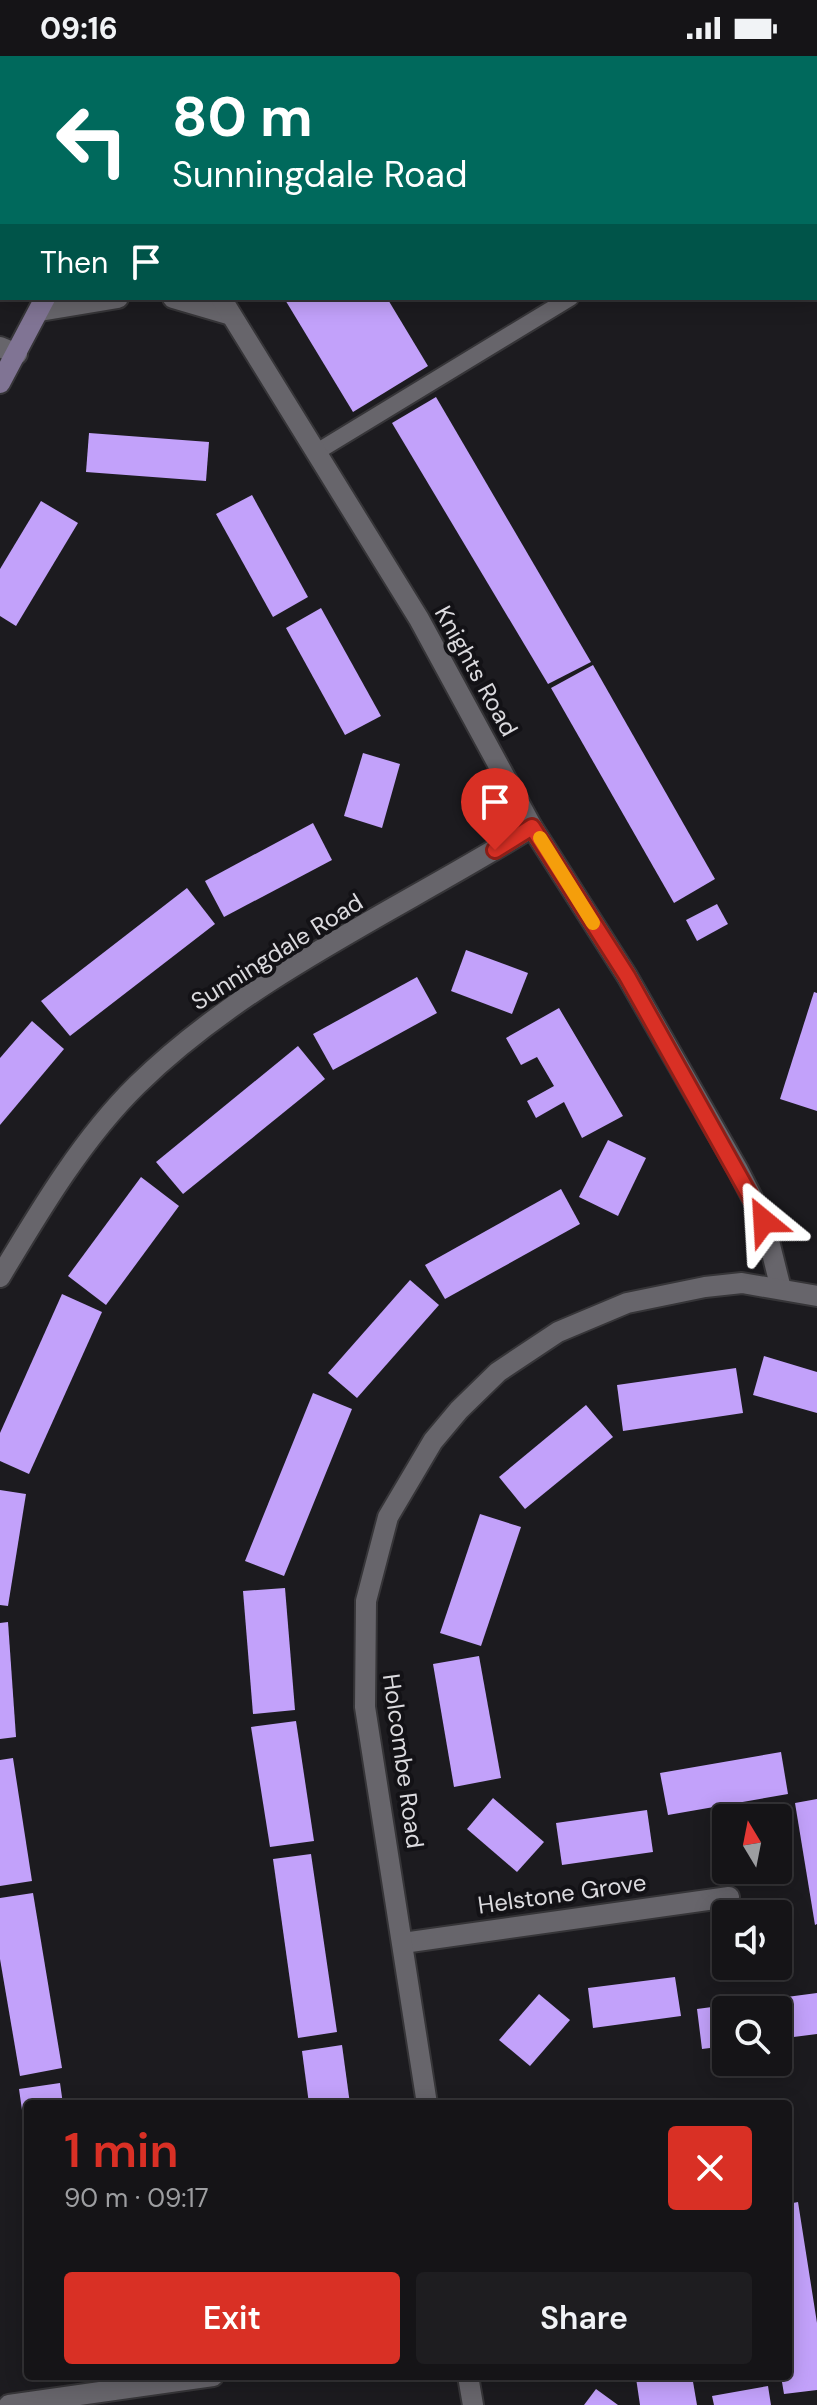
<!DOCTYPE html>
<html lang="en">
<head>
<meta charset="utf-8">
<style>
  body { margin:0; font-family:"DM Sans",sans-serif; background:#1e1d20; color:#f1f3f6; height:100vh; display:flex; flex-direction:column; font-size:30px; white-space:nowrap }
  * { box-sizing:border-box; margin:0 }
  p { font-size:26px; color:#9d9ea1 }
  .icon { flex:none; width:44px; height:44px; fill:none; stroke:currentColor; stroke-width:2; stroke-linecap:round; stroke-linejoin:round }
  .map { position:relative; flex:1; overflow:hidden }
  .sheet { position:absolute; left:24px; top:2044px; width:768px; height:280px; display:flex; flex-direction:column; background:#151417; border-radius:8px; box-shadow:0 4px 20px #0003,0 0 0 2px #343336 }
  .sheet>* { flex:none }
  .hud { position:absolute; left:0px; top:0px; width:818px; height:244px; box-shadow:0 4px 20px #0003,0 0 0 2px #343336; background:#00695c; color:#fff; overflow:hidden }
  .needle { width:52px; rotate:350deg }
  .fabs { position:absolute; left:712px; top:1748px; display:grid; gap:16px }
  .fabs a { display:grid; place-items:center; width:80px; height:80px; border-radius:8px; background:#151417; box-shadow:0 4px 20px #0003,0 0 0 2px #343336; font-size:40px }
  .pin { position:absolute; display:grid; place-items:center; width:68px; height:68px; color:#fff; margin:-82px -34px; border-radius:50% 50% 50% 0; rotate:-45deg; box-shadow:0 0 8px #0007 }
  .pin .icon { rotate:45deg }
  .me { position:absolute; width:88px; margin:-44px; rotate:333deg; stroke-linejoin:round; filter:drop-shadow(0 0 6px #0008) }
  .turn { display:flex; align-items:center; gap:28px; height:168px; padding:0 40px; font-size:36px }
  .turn .icon { width:104px; height:104px; stroke-width:2.5 }
  .turn b { display:block; font-size:56px; line-height:68px }
  .then { display:flex; align-items:center; height:76px; padding:0 40px; background:#0003; gap:16px; font-size:30px }
  .round { display:grid; place-items:center; flex:none; width:84px; height:84px; border-radius:8px; background:#1e1d20 }
  .head { display:flex; align-items:center; justify-content:space-between; height:136px; padding:0 40px }
  h1 { font-size:48px; font-weight:600; line-height:60px; color:#d93025 }
  .primary-button { display:flex; gap:16px; margin-top:auto; padding:16px 40px }
  .primary-button a { flex:1; height:92px; border-radius:8px; background:#d93025; color:#fff; font-size:32px; font-weight:600; line-height:92px; text-align:center }
  .primary-button a+a { background:#1e1d20; color:#f1f3f6 }
  .status { display:flex; justify-content:space-between; align-items:center; height:56px; padding:0 40px; background:#151417; direction:ltr }
  .status svg { height:22px; fill:currentColor }
  .map>svg:first-child { display:block }
  .building { fill:#c2a1fa }
  .lines { fill:none; stroke-linecap:round; stroke-linejoin:round }
  .lane-casing { stroke:#363538; stroke-width:20 }
  .street-casing { stroke:#363538; stroke-width:24 }
  .secondary-casing { stroke:#363538; stroke-width:24 }
  .lane { stroke:#67656b; stroke-width:16 }
  .street { stroke:#67656b; stroke-width:20 }
  .secondary { stroke:#807494; stroke-width:20 }
  .route-casing { stroke:#8d1f18; stroke-width:20 }
  .route { stroke:#d93025; stroke-width:14 }
  .slow { stroke:#f59e0b; stroke-width:14 }
  .labels { text-anchor:middle; stroke-width:8; stroke-linejoin:round; paint-order:stroke }
  .street-label { font-size:24px; fill:#dbdade; stroke:#131216 }
</style>
</head>
<body>
<div class="status"><b>09:16</b><svg viewBox="0 0 49 12"><path d="M0 12V9h3v3zM5 12V6h3v6zM10 12V3h3v9zM15 12V0h3v12zM26 1h20v11H26zM47 4h2v5h-2z"/></svg></div>
<div class="map">
<svg width="817" height="2349" viewBox="0 0 817 2349">
  <rect width="100%" height="100%" fill="#1c1b1f"/>
  <g class="building">
    <polygon points="284,242 387,242 428,310 353,356"/>
    <polygon points="436,341 591,606 548,628 392,367"/>
    <polygon points="89,377 209,386 206,425 86,416"/>
    <polygon points="252,439 308,541 273,561 216,458"/>
    <polygon points="41,445 78,467 16,570 0,560 0,513"/>
    <polygon points="321,552 381,660 345,679 286,572"/>
    <polygon points="593,609 715,823 674,847 551,632"/>
    <polygon points="363,697 400,708 382,772 344,760"/>
    <polygon points="313,767 332,804 224,861 205,825"/>
    <polygon points="187,832 215,868 70,980 41,945"/>
    <polygon points="717,848 728,868 697,885 686,864"/>
    <polygon points="466,894 528,917 512,958 451,935"/>
    <polygon points="417,921 437,957 333,1014 313,978"/>
    <polygon points="814,936 817,937 817,1055 780,1043"/>
    <polygon points="559,952 623,1060 582,1082 564,1046 536,1062 527,1045 554,1030 537,1001 521,1009 506,982"/>
    <polygon points="32,965 64,993 0,1069 0,1002"/>
    <polygon points="298,990 325,1023 183,1138 156,1106"/>
    <polygon points="608,1084 646,1102 618,1160 579,1141"/>
    <polygon points="141,1121 179,1150 106,1249 68,1220"/>
    <polygon points="561,1133 580,1168 445,1243 425,1209"/>
    <polygon points="410,1224 439,1249 357,1342 328,1317"/>
    <polygon points="62,1238 102,1256 29,1418 0,1405 0,1377"/>
    <polygon points="764,1300 817,1316 817,1357 753,1339"/>
    <polygon points="736,1312 743,1357 623,1375 617,1329"/>
    <polygon points="313,1337 352,1353 284,1520 245,1505"/>
    <polygon points="586,1349 613,1381 525,1453 499,1421"/>
    <polygon points="0,1434 26,1438 8,1550 0,1549"/>
    <polygon points="480,1458 521,1471 481,1590 440,1577"/>
    <polygon points="285,1532 295,1654 253,1658 243,1535"/>
    <polygon points="8,1566 16,1681 0,1683 0,1567"/>
    <polygon points="479,1600 501,1722 454,1731 433,1608"/>
    <polygon points="296,1665 314,1785 270,1791 251,1671"/>
    <polygon points="781,1696 788,1738 668,1759 660,1717"/>
    <polygon points="13,1702 32,1825 0,1830 0,1704"/>
    <polygon points="493,1742 544,1786 517,1816 467,1773"/>
    <polygon points="817,1743 817,1868 815,1869 795,1747"/>
    <polygon points="647,1754 653,1796 562,1809 556,1767"/>
    <polygon points="311,1798 337,1976 298,1982 273,1803"/>
    <polygon points="33,1837 62,2012 20,2020 0,1903 0,1842"/>
    <polygon points="675,1921 681,1960 593,1972 588,1932"/>
    <polygon points="817,1937 817,1978 778,1983 778,1954 726,1954 726,1990 702,1993 697,1953"/>
    <polygon points="539,1938 570,1964 530,2010 499,1984"/>
    <polygon points="342,1989 350,2048 309,2048 302,1995"/>
    <polygon points="60,2027 63,2048 28,2048 26,2082 19,2033"/>
    <polygon points="798,2146 817,2267 817,2334 784,2338 781,2320 788,2320 788,2148"/>
    <polygon points="650,2320 692,2320 697,2349 640,2349 636,2322"/>
    <polygon points="768,2330 771,2349 714,2349 712,2340"/>
    <polygon points="596,2333 618,2349 584,2349"/>
  </g>
  <g class="lines">
    <defs>
      <polyline id="lane" points="315,397 570,242"/>
      <g id="street">
        <polyline points="173,242 231,259"/>
        <polyline points="221,242 419,563 532,771 627,920 738,1114 764,1165 781,1233"/>
        <polyline points="40,255 118,242"/>
        <polyline points="0,291 17,298"/>
        <path d="M0,1221C39,1156 82,1083 137,1029C248,920 401,853 532,771"/>
        <polyline points="403,1887 729,1841"/>
        <polyline points="427,2048 365,1651 366,1545 388,1461 433,1385 459,1354 498,1316 558,1276 627,1247 705,1231 742,1227 817,1240"/>
        <polyline points="468,2320 473,2349"/>
        <polyline points="9,2349 213,2320"/>
      </g>
      <g id="secondary">
        <polyline points="67,0 68,2"/>
        <polyline points="0,327 45,242"/>
      </g>
    </defs>
    <use href="#lane" class="lane-casing"/>
    <use href="#street" class="street-casing"/>
    <use href="#secondary" class="secondary-casing"/>
    <use href="#lane" class="lane"/>
    <use href="#street" class="street"/>
    <use href="#secondary" class="secondary"/>
  </g>
  <g class="lines">
    <defs>
      <polyline id="route" points="495,794 532,771 627,920 764,1165"/>
    </defs>
    <use href="#route" class="route-casing"/>
    <use href="#route" class="route"/>
    <polyline class="slow" points="540,782 593,867"/>
  </g>
  <g class="labels">
    <g class="street-label">
      <text transform="translate(476 615) rotate(61)" y="8">Knights Road</text>
      <text transform="translate(277 896) rotate(-32)" y="8">Sunningdale Road</text>
      <text transform="translate(403 1705) rotate(82)" y="8">Holcombe Road</text>
      <text transform="translate(562 1838) rotate(-8)" y="8">Helstone Grove</text>
    </g>
  </g>
</svg>
<div class="fabs">
<a><svg class="needle" viewBox="-14 -14 28 28"><path d="M0-13l5 13h-10z" fill="#e53935"/><path d="M0 13l5-13h-10z" fill="#9d9ea1"/></svg></a>
<a><svg class="icon" aria-label="sound" viewBox="0 0 24 24"><path d="M4 9h4l5-4v14l-5-4H4zM17 9q2 3 0 6"/></svg></a>
<a><svg class="icon" aria-label="search" viewBox="0 0 24 24"><circle cx="10" cy="10" r="6"/><path d="M15 15l6 6"/></svg></a>
</div>
<div class="pin" style="left:495px;top:794px;background:#d93025"><svg class="icon" aria-label="arrive" viewBox="0 0 24 24"><path d="M6 21V4h12l-3 4 3 4H6"/></svg></div>
<svg class="me" style="left:764px;top:1165px" viewBox="-20 -20 40 40"><path d="M0-17L14 15 0 8-14 15z" fill="#d93025" stroke="#fff" stroke-width="4"/></svg>
<div class="hud">
<div class="turn"><svg class="icon" aria-label="left" viewBox="0 0 24 24"><path d="M17 20v-9H6M10 6l-5 5 5 5"/></svg><div><b>80 m</b>Sunningdale Road</div></div>
<div class="then">Then<svg class="icon" aria-label="arrive" viewBox="0 0 24 24"><path d="M6 21V4h12l-3 4 3 4H6"/></svg></div>
</div>
<section class="sheet">
<div class="head"><div><h1>1 min</h1><p>90 m · 09:17</p></div><a class="round" style="background:#d93025;color:#fff"><svg class="icon" aria-label="close" viewBox="0 0 24 24"><path d="M6 6l12 12M18 6L6 18"/></svg></a></div>
<div class="primary-button"><a>Exit</a><a>Share</a></div>
</section>
</div>
</body>
</html>
